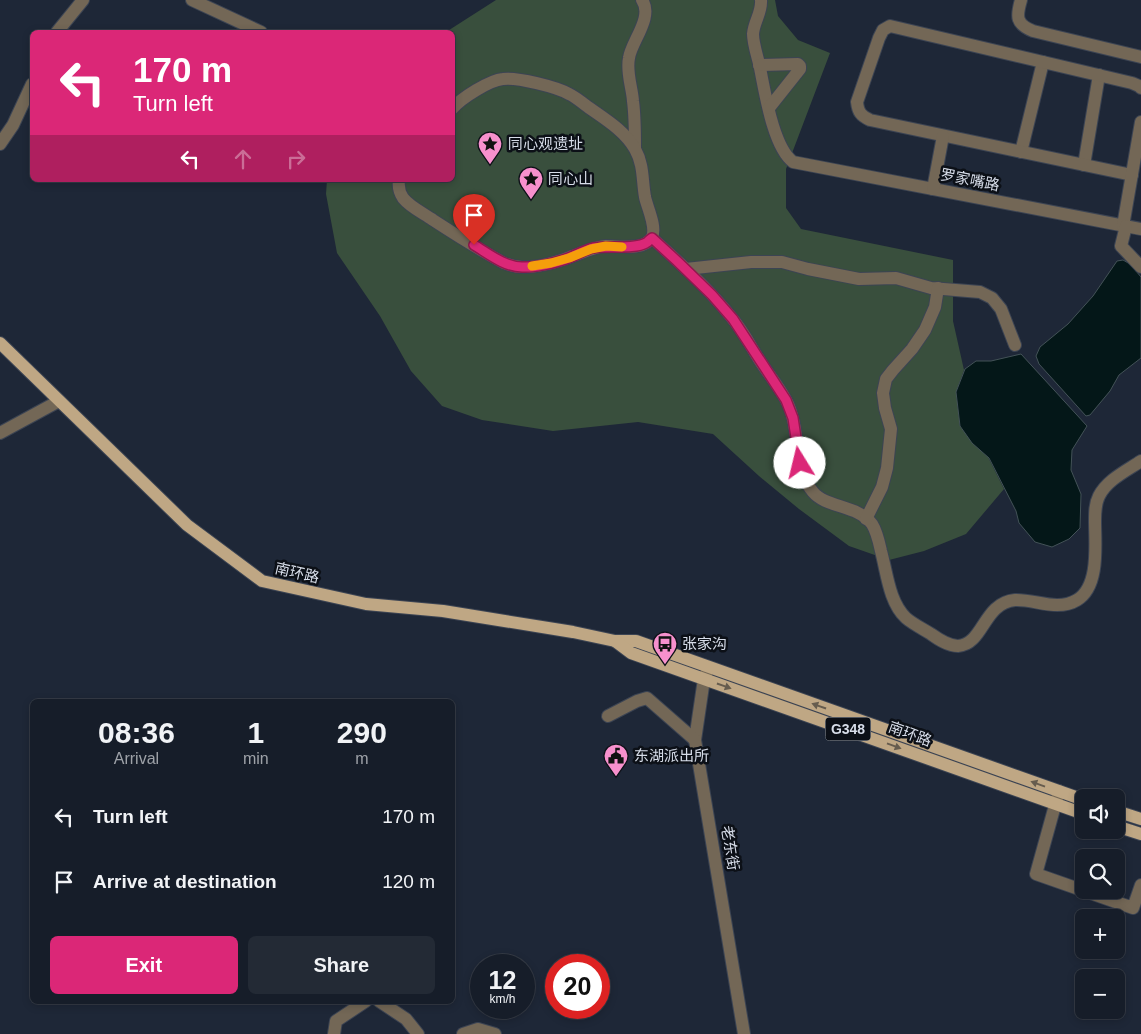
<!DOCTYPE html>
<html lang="en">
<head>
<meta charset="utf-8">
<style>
  body { margin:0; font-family:Arial,"Noto Sans SC",sans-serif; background:#232a35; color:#f1f3f6; height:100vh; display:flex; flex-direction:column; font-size:19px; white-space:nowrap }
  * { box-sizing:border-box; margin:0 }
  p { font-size:16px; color:#9ea2a8 }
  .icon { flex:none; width:28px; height:28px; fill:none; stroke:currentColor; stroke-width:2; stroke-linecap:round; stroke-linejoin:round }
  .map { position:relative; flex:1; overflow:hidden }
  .panel { position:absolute; left:30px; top:699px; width:425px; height:305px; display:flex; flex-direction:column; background:#161d29; border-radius:8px; box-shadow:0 2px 8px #0003,0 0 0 1px #353b46 }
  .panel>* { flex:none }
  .banner { position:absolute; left:30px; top:30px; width:425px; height:152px; border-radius:8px; box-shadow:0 2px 8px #0003,0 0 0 1px #353b46; background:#db2777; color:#fff; overflow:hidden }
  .controls { position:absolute; left:1075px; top:789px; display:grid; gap:10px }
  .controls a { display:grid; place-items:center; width:50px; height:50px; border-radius:8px; background:#161d29; box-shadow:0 2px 8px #0003,0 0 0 1px #353b46; font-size:25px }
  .speed { position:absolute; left:470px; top:954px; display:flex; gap:10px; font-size:25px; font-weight:700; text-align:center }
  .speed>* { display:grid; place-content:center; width:65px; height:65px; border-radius:50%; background:#161d29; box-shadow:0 2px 8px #0003,0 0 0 1px #353b46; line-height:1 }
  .speed small { font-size:12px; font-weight:400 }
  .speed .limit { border:8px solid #d22; background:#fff; color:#111 }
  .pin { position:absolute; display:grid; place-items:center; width:42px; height:42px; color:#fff; margin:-51px -21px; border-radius:50% 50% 50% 0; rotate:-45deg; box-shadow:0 0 5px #0007 }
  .pin .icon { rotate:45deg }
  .me { position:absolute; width:55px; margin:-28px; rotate:351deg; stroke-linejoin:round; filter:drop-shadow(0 0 4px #0008) }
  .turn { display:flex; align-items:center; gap:18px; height:105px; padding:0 20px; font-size:22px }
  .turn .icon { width:65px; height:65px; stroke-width:2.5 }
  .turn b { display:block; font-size:35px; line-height:42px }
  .lanes { display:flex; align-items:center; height:48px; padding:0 20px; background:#0003; justify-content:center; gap:25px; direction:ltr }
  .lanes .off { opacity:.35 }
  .eta { display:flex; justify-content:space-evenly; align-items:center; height:85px; text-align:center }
  .eta b { font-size:30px; font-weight:800; line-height:35px }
  .action { display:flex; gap:10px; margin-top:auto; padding:10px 20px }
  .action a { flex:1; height:58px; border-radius:8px; background:#db2777; color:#fff; font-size:20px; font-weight:800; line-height:58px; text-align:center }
  .action a+a { background:#232a35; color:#f1f3f6 }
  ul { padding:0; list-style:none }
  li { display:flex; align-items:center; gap:15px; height:65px; padding:0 20px }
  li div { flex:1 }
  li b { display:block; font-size:19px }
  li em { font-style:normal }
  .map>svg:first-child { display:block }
  .green { fill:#394f3d }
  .water { fill:#041718; stroke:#435257 }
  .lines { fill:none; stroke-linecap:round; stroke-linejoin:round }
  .minor-casing { stroke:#3c4453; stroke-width:14 }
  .major-casing { stroke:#3c4453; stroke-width:14 }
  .minor { stroke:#736756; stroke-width:12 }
  .major { stroke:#bfa784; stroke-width:12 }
  .oneway { fill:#665c4e }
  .route-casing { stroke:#8e194d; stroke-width:12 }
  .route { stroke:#db2777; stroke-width:9 }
  .slow { stroke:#f59e0b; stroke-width:9 }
  .labels { text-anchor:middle; stroke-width:5; stroke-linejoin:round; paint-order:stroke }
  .shield { fill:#0c1017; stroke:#9aa0aa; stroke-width:1 }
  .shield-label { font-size:14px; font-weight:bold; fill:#d7dde9 }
  .poi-label { font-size:15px; fill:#d7dde9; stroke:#0c1017; text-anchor:start }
  .street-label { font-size:15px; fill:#d7dde9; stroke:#0c1017 }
</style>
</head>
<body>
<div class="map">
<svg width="1141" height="1034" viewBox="0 0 1141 1034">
  <rect width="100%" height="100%" fill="#1e2737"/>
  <polygon class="green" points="496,0 775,0 778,16 798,40 830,53 786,169 786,208 801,229 953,260 953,321 964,370 956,392 960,426 972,442 988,457 1004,489 966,534 924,551 889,560 849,546 799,509 759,476 713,434 638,422 553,431 482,420 442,406 411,371 380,316 337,253 326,194 327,180 452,180 452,32 446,32"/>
  <g class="water">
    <polygon points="1123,260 1130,264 1141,277 1141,358 1119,375 1110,391 1090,415 1086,416 1039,364 1036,356 1040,347 1068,324 1093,296 1117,261"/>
    <polygon points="1021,354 1087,426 1072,450 1071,470 1081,494 1080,528 1069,539 1052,547 1035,542 1019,523 1016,511 989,458 972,443 960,426 956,392 965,369 976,361 991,361"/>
  </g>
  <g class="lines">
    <defs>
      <g id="minor">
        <polyline points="192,0 261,32"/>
        <path d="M761,0C762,13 754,21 753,34C753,44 758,58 760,68C765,92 773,147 793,162L1141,229"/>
        <path d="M1021,0C1016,17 1016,24 1033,31L1141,57"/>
        <polyline points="57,32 83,0"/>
        <polyline points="759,65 798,64 800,66 800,69 769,108"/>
        <polyline points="0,144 13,125 32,84"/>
        <path d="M635,148C635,132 635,117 633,101C632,87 626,72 629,58C631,42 654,17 642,0"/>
        <polyline points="1021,152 1043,62"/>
        <polyline points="1084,165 1099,75"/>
        <path d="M1132,175L870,120C861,116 858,112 857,102L879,38L883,30L890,26L1132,83L1139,86L1141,88"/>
        <path d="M399,180C398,187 399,192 403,198C410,207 423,213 433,220C456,235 480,250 504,263C509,265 517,267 522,267C535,268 558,262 570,257C582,253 593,247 606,246C619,246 645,251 652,237C657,227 647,207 645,197C642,180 644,165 635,149C625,131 605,119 588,107C582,103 576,97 569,94C557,87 517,77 503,79C490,80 461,98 452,109"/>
        <polyline points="933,189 943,136"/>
        <polyline points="1123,226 1141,122"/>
        <polyline points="1126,226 1121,246 1141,267"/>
        <path d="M652,238C680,263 709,289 732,318C744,332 752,349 762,364C770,376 779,387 786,400C801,427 793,469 813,492C826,508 858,505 872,524C877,532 879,542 881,551C887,573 889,602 906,618C913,624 923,629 931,634C938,639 948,646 958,646C984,644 983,603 1015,600C1035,599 1057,612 1077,600C1100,586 1095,544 1095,521C1095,512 1095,504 1099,496C1107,480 1126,471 1141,461"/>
        <polyline points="686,269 751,262 782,262 808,269 859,279 896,278 931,288 980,292 992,298 1001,309 1015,345"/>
        <polyline points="0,433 59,401"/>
        <polyline points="866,519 882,487 887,468 891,429 885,408 883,393 886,379 893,370 912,349 925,330 935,307 938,288"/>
        <polyline points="708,669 704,679 695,740 744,1034"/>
        <polyline points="608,716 637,701 647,698 695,740"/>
        <polyline points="1059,791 1036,874 1133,908 1141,885"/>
        <polyline points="379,1001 406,1019 418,1034"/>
        <polyline points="334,1034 336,1021 366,1001"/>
        <polyline points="463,1034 478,1029 495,1034"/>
      </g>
      <g id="major">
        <polyline points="0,343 187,525 262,581 366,604 443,611 573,632 615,641 636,641 1084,800"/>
        <polyline points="615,641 631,653 1084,814"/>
        <polyline points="1116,811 1141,819"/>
        <polyline points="1116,826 1141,834"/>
      </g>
    </defs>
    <use href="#minor" class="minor-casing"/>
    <use href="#major" class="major-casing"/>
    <use href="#minor" class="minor"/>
    <use href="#major" class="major"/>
  </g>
  <defs><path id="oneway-solid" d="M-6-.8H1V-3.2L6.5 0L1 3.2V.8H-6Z" transform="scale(1.25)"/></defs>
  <g class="oneway">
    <use href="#oneway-solid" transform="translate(724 686) rotate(19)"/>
    <use href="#oneway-solid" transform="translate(819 706) rotate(-161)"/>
    <use href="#oneway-solid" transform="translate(894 746) rotate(20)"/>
    <use href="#oneway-solid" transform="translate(1038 784) rotate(-160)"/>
  </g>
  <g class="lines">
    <defs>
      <path id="route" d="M474,245C489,254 505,267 522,267C535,268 559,262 571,257C578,254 585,250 593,248C608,245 633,250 646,243C647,243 651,238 652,238L677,261L712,295L733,319L786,400L793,418L800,463"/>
    </defs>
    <use href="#route" class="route-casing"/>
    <use href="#route" class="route"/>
    <polyline class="slow" points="532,266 551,263 569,258 591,249 606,246 622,247"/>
  </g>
  <defs>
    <symbol id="sight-pin" viewBox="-11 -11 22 30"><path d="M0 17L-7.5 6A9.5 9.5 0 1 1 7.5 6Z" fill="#f790cd" stroke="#0c1017"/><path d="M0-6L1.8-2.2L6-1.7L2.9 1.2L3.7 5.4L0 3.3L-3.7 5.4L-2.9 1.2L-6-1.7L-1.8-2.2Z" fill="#111"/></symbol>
    <symbol id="bus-pin" viewBox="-11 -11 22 30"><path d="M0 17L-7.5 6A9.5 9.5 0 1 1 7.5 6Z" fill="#f790cd" stroke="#0c1017"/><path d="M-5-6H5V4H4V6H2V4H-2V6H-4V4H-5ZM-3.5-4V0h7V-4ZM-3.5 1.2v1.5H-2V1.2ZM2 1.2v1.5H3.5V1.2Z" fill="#111"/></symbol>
    <symbol id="civic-pin" viewBox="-11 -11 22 30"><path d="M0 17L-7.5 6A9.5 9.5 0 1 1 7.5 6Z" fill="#f790cd" stroke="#0c1017"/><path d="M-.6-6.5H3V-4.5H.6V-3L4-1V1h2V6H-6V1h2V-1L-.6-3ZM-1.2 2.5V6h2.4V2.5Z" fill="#111"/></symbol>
  </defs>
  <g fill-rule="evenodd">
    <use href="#sight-pin" x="476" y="130" width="28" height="38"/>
    <use href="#sight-pin" x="517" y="165" width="28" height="38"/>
    <use href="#bus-pin" x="651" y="630" width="28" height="38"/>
    <use href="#civic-pin" x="602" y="742" width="28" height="38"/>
  </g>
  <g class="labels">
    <rect class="shield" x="825.5" y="717.5" width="45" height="23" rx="4"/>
    <g class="shield-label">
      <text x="848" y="734">G348</text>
    </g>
    <g class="poi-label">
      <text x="508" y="149">同心观遗址</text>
      <text x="548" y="184">同心山</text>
      <text x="682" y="649">张家沟</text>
      <text x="634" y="761">东湖派出所</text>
    </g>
    <g class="street-label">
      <text transform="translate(970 180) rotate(11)" y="5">罗家嘴路</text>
      <text transform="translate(297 573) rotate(13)" y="5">南环路</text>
      <text transform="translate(910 734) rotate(20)" y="5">南环路</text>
      <text transform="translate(730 848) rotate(81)" y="5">老东街</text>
    </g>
  </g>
</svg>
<div class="controls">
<a><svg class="icon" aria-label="sound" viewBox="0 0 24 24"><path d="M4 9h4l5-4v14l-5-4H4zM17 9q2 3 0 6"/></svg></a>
<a><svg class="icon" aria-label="search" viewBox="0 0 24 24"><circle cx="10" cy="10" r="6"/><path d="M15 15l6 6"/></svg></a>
<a>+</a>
<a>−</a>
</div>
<div class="speed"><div>12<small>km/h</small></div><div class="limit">20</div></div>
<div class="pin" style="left:474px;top:245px;background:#d93025"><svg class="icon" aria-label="arrive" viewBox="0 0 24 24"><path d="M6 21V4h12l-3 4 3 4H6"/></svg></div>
<svg class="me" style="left:800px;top:463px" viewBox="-20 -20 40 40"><circle r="19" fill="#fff"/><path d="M0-13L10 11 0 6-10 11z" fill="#db2777"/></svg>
<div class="banner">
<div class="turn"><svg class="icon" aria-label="left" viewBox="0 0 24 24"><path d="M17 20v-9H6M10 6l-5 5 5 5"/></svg><div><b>170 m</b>Turn left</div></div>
<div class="lanes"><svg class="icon" aria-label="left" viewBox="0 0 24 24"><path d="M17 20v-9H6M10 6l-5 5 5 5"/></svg><svg class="icon off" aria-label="ahead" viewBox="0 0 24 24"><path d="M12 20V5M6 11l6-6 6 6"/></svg><svg class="icon off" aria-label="right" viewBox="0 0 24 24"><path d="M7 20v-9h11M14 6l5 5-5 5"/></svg></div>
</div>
<section class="panel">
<div class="eta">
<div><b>08:36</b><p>Arrival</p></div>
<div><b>1</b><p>min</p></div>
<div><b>290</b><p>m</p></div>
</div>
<ul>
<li><svg class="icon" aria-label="left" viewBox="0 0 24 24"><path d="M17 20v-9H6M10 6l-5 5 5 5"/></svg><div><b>Turn left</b></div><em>170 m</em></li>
<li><svg class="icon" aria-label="arrive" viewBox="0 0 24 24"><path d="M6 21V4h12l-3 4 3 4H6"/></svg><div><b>Arrive at destination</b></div><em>120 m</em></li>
</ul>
<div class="action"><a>Exit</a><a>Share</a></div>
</section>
</div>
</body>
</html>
